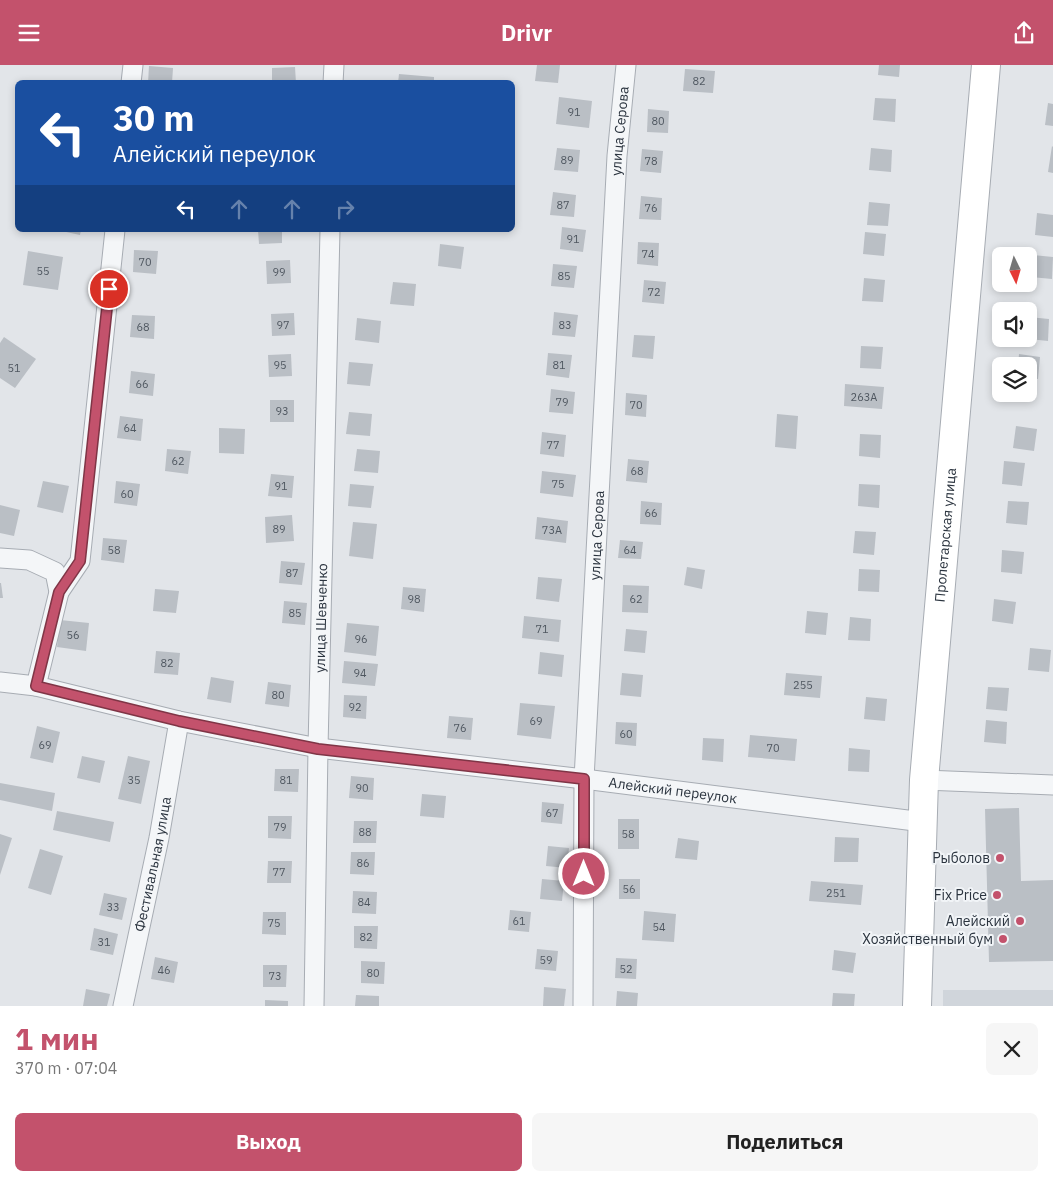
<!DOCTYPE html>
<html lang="ru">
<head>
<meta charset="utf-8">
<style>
  body { margin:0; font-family:"IBM Plex Sans",sans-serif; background:#f6f6f6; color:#222; height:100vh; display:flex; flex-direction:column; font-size:19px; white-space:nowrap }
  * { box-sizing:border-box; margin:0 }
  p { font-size:16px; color:#767676 }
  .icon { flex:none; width:28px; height:28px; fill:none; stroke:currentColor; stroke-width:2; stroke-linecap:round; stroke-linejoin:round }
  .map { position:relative; height:941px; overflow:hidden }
  .side { display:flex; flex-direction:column; background:#fff; flex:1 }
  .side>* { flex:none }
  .hud { position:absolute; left:15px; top:15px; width:500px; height:152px; border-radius:8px; box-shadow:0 2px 8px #0003; background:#1a4fa0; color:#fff; overflow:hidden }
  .needle { width:32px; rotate:175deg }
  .buttons { position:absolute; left:992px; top:182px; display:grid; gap:10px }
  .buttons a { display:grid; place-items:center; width:45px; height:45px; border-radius:8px; background:#fff; box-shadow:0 2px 8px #0003; font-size:25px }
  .pin { position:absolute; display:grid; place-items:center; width:42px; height:42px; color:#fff; margin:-21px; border:2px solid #fff; border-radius:50%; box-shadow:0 1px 5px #0007 }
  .me { position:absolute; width:55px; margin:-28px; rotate:0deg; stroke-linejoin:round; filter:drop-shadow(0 0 4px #0008) }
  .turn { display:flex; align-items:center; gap:18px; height:105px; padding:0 15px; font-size:22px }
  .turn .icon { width:65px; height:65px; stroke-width:2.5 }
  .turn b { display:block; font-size:35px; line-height:42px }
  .lanes { display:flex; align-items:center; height:48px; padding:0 15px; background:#0003; justify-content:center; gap:25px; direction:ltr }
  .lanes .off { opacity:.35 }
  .round { display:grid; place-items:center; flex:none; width:52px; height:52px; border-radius:8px; background:#f6f6f6 }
  .overview { display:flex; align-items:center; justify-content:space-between; height:85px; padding:0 15px }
  h1 { font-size:30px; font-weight:700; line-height:38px; color:#c3526c }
  .primary-button { display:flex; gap:10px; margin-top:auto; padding:10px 15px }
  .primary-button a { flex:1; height:58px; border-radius:8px; background:#c3526c; color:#fff; font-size:20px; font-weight:700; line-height:58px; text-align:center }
  .primary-button a+a { background:#f6f6f6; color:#222 }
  header { display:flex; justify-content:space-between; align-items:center; height:65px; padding:0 15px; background:#c3526c; color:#fff; font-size:22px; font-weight:700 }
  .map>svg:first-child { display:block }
  .built { fill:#d0d5db }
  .building { fill:#babfc5 }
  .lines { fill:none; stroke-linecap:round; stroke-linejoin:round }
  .minor-casing { stroke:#a7acb3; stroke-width:21 }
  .secondary-casing { stroke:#a7acb3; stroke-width:30 }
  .minor { stroke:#f4f6f8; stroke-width:19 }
  .secondary { stroke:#fff; stroke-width:28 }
  .route-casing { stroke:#7f3546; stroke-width:12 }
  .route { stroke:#c3526c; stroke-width:9 }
  .poi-dot { fill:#c3526c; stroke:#f1f4f7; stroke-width:2 }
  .labels { text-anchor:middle; stroke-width:4; stroke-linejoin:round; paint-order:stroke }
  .number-label { font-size:11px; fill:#4f5760 }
  .street-label { font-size:14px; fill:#2b343f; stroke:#f1f4f7 }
  .poi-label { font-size:14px; fill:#2b343f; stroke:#f1f4f7; text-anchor:end }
</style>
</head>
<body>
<header><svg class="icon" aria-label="menu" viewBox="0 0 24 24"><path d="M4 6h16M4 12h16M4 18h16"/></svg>Drivr<svg class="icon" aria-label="share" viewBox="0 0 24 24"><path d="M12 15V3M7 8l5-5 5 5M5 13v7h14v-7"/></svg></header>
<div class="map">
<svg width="1053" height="941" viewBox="0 0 1053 941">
  <rect width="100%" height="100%" fill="#e2e5e9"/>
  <rect class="built" x="943" y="925" width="110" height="16"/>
  <g class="building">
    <polygon points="537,0 560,0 558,18 535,16"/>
    <polygon points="879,0 900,0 899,12 878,10"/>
    <polygon points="149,1 173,3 172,18 148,18"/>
    <polygon points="295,2 296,18 272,18 272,3"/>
    <polygon points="685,4 715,6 713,28 683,26"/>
    <polygon points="399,9 434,12 434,18 398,18"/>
    <polygon points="559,32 592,36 589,63 556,59"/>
    <polygon points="875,33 896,34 895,57 873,55"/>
    <polygon points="1048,38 1053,39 1053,61 1045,60"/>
    <polygon points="648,44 669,46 668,68 647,67"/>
    <polygon points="1052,81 1053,82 1053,108 1048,107"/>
    <polygon points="557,83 580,85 578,107 554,105"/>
    <polygon points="871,83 892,85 891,107 869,105"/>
    <polygon points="642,84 663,86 661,108 640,106"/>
    <polygon points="553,127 576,130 574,152 550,150"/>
    <polygon points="641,131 662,133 661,155 639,154"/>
    <polygon points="869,137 890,139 888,161 867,160"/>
    <polygon points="1037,148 1053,150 1053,172 1035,170"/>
    <polygon points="562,162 586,165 583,187 560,184"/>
    <polygon points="57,165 81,165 80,170"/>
    <polygon points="258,165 282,165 282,178 259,179"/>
    <polygon points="865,167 886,169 884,191 863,189"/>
    <polygon points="638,177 659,178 658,201 637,199"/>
    <polygon points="440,179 464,182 461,204 438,201"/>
    <polygon points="134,185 158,186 156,209 133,207"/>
    <polygon points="28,186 63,192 58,225 23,220"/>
    <polygon points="1033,190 1053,192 1052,214 1031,212"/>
    <polygon points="290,195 291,218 267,219 266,196"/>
    <polygon points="553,199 577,201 574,223 551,221"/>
    <polygon points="864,213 885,215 883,237 862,236"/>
    <polygon points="644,215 666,217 664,239 642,237"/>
    <polygon points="393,217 416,219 414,241 390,239"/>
    <polygon points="554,247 578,250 575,272 552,270"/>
    <polygon points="294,248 295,270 272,271 271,249"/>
    <polygon points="132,250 155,251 154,274 130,272"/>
    <polygon points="1029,252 1049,254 1048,276 1029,274"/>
    <polygon points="357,253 381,256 379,278 355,275"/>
    <polygon points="634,270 655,271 653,294 632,292"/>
    <polygon points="4,272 36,294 15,323 0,313 0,278"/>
    <polygon points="861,281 883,282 881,304 860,303"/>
    <polygon points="548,288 572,290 569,313 546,310"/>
    <polygon points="291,289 292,311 269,312 268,290"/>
    <polygon points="1019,289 1040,292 1038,314 1029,313 1029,301 1018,301"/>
    <polygon points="349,297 373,299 370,321 347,319"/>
    <polygon points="131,306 155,309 153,331 129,328"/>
    <polygon points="845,319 884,322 882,344 844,341"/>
    <polygon points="551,324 575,327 573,349 549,347"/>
    <polygon points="626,328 647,330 646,352 625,350"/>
    <rect x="270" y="335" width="24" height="22"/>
    <polygon points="349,347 372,349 370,371 346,369"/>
    <polygon points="777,349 798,351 796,384 775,382"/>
    <polygon points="120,351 143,354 141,376 117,373"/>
    <polygon points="1016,361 1037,364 1034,386 1013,383"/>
    <polygon points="219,363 245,364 244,389 219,388"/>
    <polygon points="542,367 566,370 564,392 540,389"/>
    <polygon points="860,369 881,370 880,393 859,391"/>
    <polygon points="167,384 191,386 188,409 165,406"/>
    <polygon points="357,384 380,386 378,408 354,406"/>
    <polygon points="628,394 649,396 647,418 626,416"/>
    <polygon points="1004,396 1025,398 1022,421 1002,419"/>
    <polygon points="542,406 576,410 573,432 540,428"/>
    <polygon points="271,409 294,411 292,433 268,431"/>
    <polygon points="43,416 69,421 63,448 37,442"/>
    <polygon points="116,416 140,419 137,441 114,438"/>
    <polygon points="350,419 374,421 371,443 348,441"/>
    <polygon points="859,419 880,420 879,443 858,441"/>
    <polygon points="641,436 662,438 661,460 640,459"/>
    <polygon points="1008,436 1029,437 1027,460 1006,458"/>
    <polygon points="0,440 20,445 14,471 0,468"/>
    <polygon points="292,450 294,476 266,478 265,452"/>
    <polygon points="537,452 568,456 566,478 535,474"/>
    <polygon points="353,457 377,459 373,494 349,491"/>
    <polygon points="855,466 876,467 874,490 853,488"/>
    <polygon points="103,473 127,475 124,498 101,495"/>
    <polygon points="620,475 643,477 641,494 618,493"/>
    <polygon points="1002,485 1024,487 1022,509 1001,507"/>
    <polygon points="281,496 305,498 302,520 279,518"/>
    <polygon points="687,502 705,505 702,524 684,520"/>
    <polygon points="859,504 880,505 879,527 858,526"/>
    <polygon points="538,512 562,514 559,537 536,534"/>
    <polygon points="0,518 1,518 3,533 0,533"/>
    <polygon points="623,520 649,521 648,548 622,547"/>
    <polygon points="403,522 426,524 424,547 401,544"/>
    <polygon points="155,524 179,526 176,548 153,546"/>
    <polygon points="994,534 1016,537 1013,559 992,556"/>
    <polygon points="284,536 307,538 305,560 282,558"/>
    <polygon points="807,546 828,548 826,570 805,568"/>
    <polygon points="524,551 561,555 559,577 522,573"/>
    <polygon points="850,552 871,554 870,576 848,575"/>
    <polygon points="60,555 89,558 86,586 57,582"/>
    <polygon points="347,558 379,561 376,591 344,587"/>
    <polygon points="626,564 647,566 645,588 624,586"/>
    <polygon points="1030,583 1051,585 1049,607 1028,605"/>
    <polygon points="156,586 180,588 178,610 154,608"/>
    <polygon points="540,587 564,590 562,612 538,609"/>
    <polygon points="344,596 378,599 375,621 342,618"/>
    <polygon points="622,608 643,610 641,632 620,630"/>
    <polygon points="786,608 822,611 820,633 784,630"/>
    <polygon points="211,612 234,616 231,638 207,634"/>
    <polygon points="268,617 291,620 289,642 265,639"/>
    <polygon points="988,622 1009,623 1007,646 986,644"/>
    <polygon points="344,630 367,631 366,654 343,652"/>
    <polygon points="866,632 887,634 885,656 864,654"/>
    <polygon points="520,638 555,641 551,674 517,670"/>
    <polygon points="449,651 473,653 471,675 447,673"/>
    <polygon points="986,655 1007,657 1006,679 984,677"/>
    <polygon points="616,657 637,658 636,681 615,679"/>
    <polygon points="37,661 60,667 53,698 30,693"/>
    <polygon points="750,670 797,674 795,696 748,692"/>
    <polygon points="703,673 724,674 723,697 702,695"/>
    <polygon points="849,683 870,685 869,707 848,706"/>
    <polygon points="82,691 105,696 100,718 77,713"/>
    <polygon points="128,691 150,696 141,739 118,734"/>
    <polygon points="275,704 299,704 298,727 274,726"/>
    <polygon points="351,711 374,713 373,735 349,733"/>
    <polygon points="0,718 55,728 52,746 0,735"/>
    <polygon points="422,729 446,731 444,753 420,751"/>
    <polygon points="542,737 564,739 562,759 541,757"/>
    <polygon points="1019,743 1021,816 1053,815 1053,896 989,897 985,744"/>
    <polygon points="57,746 114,757 110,777 53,765"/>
    <polygon points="268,751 292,751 291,774 268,773"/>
    <rect x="618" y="754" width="21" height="30"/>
    <polygon points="354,756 377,756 376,778 353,778"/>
    <polygon points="0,769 12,773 0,810"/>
    <polygon points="835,772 859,773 858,797 834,797"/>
    <polygon points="678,773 699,776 697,795 675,793"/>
    <polygon points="548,781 569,783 567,803 546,801"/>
    <polygon points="40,784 63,791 51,830 28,823"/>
    <polygon points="351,787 375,787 374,810 350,809"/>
    <polygon points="268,796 292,796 291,818 267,818"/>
    <polygon points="542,814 564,816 562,836 540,834"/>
    <rect x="619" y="814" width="21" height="20"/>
    <polygon points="811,816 863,820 861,840 809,836"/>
    <polygon points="353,826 377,827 376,849 352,848"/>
    <polygon points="104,828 127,833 122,855 99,850"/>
    <polygon points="510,845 531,847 529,867 508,865"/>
    <polygon points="644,846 676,849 674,877 642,875"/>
    <polygon points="263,847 286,847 286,870 262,869"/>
    <polygon points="354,861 378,861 377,884 354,883"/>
    <polygon points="94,863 118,869 113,890 90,885"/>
    <polygon points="537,884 558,886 556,906 535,904"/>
    <polygon points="834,885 856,888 853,908 832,905"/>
    <polygon points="155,892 178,897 174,918 151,914"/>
    <polygon points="616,893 637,894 636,914 615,913"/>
    <polygon points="361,896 385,897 384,919 361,918"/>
    <polygon points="263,900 287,900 286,922 263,922"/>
    <polygon points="544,922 566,924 564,941 543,941"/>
    <polygon points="86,924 110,929 107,941 83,941"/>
    <polygon points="617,926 638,928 637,941 616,941"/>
    <polygon points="833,928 855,929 854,941 832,941"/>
    <polygon points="356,930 379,931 379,941 355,941"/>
    <polygon points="265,935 288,936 288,941 265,941"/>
  </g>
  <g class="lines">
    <defs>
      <g id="minor">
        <polyline points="131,18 133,0"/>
        <polyline points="333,18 334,0"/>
        <path id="s1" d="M0,493L29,495L55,507L59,527L36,621L179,656L318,683L584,714L923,757"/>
        <polyline points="59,527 80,496 115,165"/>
        <polyline points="0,617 36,621"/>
        <polyline points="924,715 1053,720"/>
        <path id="s2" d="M123,941L159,773L179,656"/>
        <path id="s3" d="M314,941L318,683L330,165"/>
        <path id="s4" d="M583,941L584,714L617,91L626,0"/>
      </g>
      <g id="secondary">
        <path id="s5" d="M917,941L924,715L986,0"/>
      </g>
    </defs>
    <use href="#minor" class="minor-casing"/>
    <use href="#secondary" class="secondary-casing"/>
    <use href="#minor" class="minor"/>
    <use href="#secondary" class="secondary"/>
  </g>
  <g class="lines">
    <defs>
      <polyline id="route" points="109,224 80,496 59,527 36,621 179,656 318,684 584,714 584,809"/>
    </defs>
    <use href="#route" class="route-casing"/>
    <use href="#route" class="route"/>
  </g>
  <g class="poi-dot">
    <circle cx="1000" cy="793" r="5"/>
    <circle cx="997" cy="830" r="5"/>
    <circle cx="1020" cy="856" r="5"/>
    <circle cx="1003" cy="874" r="5"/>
  </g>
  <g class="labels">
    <g class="number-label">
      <text x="699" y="20">82</text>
      <text x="574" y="51">91</text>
      <text x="658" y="60">80</text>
      <text x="567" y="99">89</text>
      <text x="651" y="100">78</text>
      <text x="563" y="144">87</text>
      <text x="651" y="147">76</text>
      <text x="573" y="178">91</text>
      <text x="648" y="193">74</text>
      <text x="145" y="201">70</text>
      <text x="43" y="210">55</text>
      <text x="279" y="211">99</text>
      <text x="564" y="215">85</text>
      <text x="654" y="231">72</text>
      <text x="283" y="264">97</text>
      <text x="565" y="264">83</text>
      <text x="143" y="266">68</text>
      <text x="280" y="304">95</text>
      <text x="559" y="304">81</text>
      <text x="14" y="307">51</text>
      <text x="142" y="323">66</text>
      <text x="864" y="336">263А</text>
      <text x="562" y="341">79</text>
      <text x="636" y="344">70</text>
      <text x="282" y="350">93</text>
      <text x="130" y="367">64</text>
      <text x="553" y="384">77</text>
      <text x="178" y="400">62</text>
      <text x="637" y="410">68</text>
      <text x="558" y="423">75</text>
      <text x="281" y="425">91</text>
      <text x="127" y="433">60</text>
      <text x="651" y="452">66</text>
      <text x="279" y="468">89</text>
      <text x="552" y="469">73А</text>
      <text x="114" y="489">58</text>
      <text x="630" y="489">64</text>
      <text x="292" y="512">87</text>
      <text x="414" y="538">98</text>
      <text x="636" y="538">62</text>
      <text x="295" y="552">85</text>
      <text x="542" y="568">71</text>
      <text x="73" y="574">56</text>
      <text x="361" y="578">96</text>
      <text x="167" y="602">82</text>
      <text x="360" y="612">94</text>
      <text x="803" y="624">255</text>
      <text x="278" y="634">80</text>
      <text x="355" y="646">92</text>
      <text x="536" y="660">69</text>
      <text x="460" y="667">76</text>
      <text x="626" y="673">60</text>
      <text x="45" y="684">69</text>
      <text x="773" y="687">70</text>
      <text x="134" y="719">35</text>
      <text x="286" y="719">81</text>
      <text x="362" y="727">90</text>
      <text x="552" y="752">67</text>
      <text x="280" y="766">79</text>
      <text x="365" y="771">88</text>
      <text x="628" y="773">58</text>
      <text x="363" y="802">86</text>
      <text x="279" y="811">77</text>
      <text x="629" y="828">56</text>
      <text x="836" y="832">251</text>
      <text x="364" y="841">84</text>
      <text x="113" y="846">33</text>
      <text x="519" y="860">61</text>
      <text x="274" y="862">75</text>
      <text x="659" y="866">54</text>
      <text x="366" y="876">82</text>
      <text x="104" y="881">31</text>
      <text x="546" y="899">59</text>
      <text x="626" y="908">52</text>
      <text x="164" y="909">46</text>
      <text x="373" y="912">80</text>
      <text x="275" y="915">73</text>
    </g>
    <g class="street-label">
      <text dy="5" stroke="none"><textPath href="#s4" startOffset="876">улица Серова</textPath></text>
      <text dy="5" stroke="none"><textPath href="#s4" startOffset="471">улица Серова</textPath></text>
      <text dy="5" stroke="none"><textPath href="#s5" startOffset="472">Пролетарская улица</textPath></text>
      <text dy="5" stroke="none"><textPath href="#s3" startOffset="388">улица Шевченко</textPath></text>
      <text dy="5" stroke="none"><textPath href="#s1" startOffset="821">Алейский переулок</textPath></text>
      <text dy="5" stroke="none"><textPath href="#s2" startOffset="145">Фестивальная улица</textPath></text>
    </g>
    <g class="poi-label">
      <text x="990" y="798">Рыболов</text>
      <text x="987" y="835">Fix Price</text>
      <text x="1010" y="861">Алейский</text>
      <text x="993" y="879">Хозяйственный бум</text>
    </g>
  </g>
</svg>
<div class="buttons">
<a><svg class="needle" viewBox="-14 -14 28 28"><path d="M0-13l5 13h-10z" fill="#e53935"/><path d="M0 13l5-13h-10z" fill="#767676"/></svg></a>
<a><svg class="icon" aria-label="sound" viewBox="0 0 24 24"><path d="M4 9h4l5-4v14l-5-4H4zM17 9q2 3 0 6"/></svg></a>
<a><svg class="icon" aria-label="layers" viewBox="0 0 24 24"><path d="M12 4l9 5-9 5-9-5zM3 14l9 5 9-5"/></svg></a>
</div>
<div class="pin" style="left:109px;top:224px;background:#d93025"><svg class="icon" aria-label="arrive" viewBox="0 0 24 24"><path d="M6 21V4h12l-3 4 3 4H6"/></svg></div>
<svg class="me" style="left:584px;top:809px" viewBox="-20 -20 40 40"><circle r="17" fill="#c3526c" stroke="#fff" stroke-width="3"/><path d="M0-11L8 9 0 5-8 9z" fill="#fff"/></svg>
<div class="hud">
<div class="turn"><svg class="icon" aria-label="left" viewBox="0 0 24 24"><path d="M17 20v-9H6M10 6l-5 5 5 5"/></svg><div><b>30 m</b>Алейский переулок</div></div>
<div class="lanes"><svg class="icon" aria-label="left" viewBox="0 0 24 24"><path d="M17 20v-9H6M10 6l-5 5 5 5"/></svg><svg class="icon off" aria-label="ahead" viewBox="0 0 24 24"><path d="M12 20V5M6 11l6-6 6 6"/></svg><svg class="icon off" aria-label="ahead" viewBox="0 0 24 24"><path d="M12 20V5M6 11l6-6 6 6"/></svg><svg class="icon off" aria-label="right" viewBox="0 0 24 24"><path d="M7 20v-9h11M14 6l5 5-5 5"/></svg></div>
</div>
</div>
<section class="side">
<div class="overview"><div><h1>1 мин</h1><p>370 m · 07:04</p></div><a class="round"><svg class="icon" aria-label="close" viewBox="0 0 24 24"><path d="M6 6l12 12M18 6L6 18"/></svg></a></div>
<div class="primary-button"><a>Выход</a><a>Поделиться</a></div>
</section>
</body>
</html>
